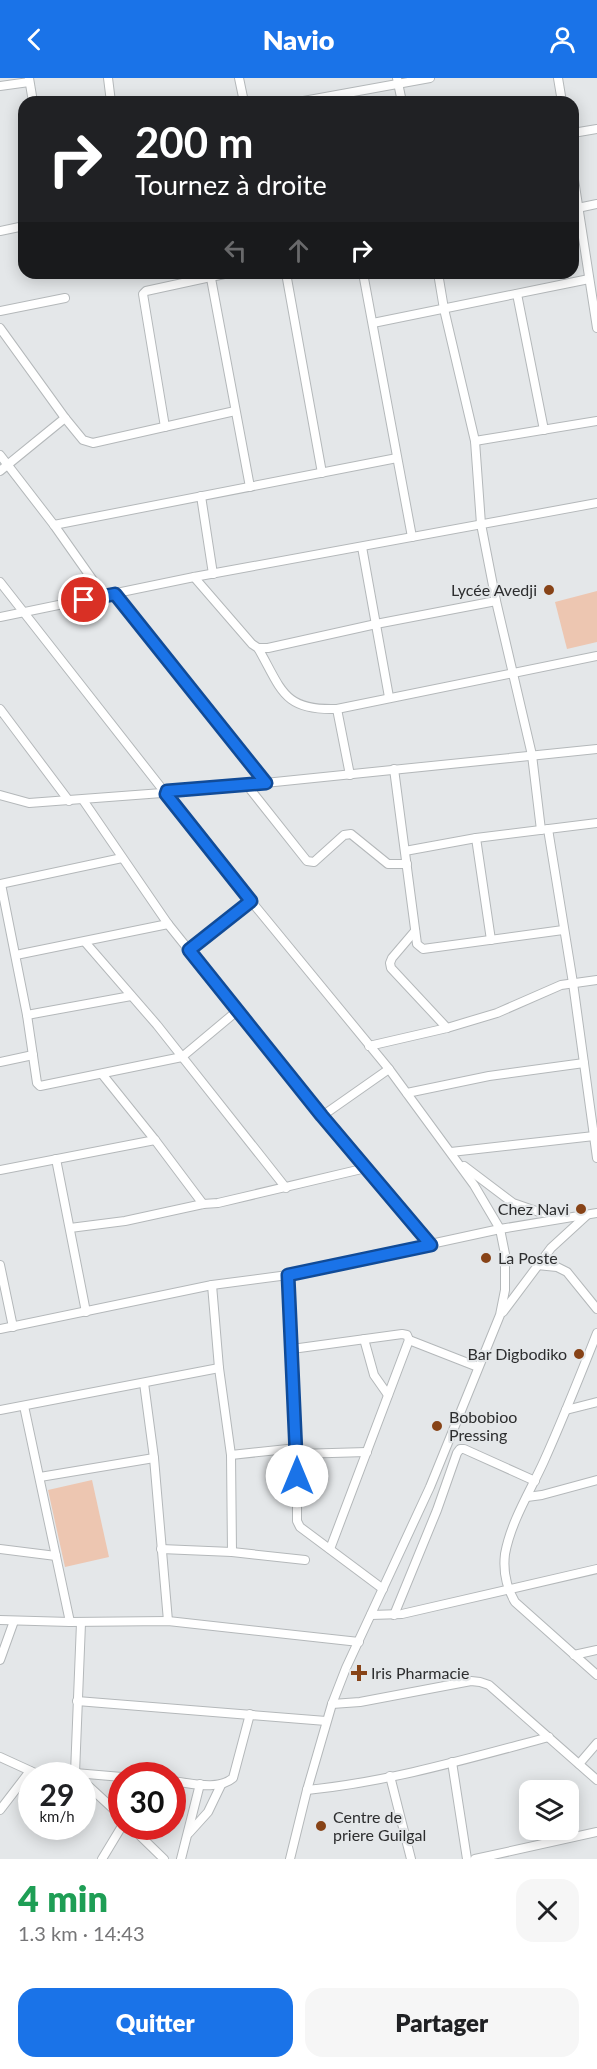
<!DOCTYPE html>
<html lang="fr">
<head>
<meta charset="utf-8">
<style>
  body { margin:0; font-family:Lato,sans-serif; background:#f6f6f6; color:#202124; height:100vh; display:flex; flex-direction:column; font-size:22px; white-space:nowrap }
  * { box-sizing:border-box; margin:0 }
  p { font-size:20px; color:#757577 }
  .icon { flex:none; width:33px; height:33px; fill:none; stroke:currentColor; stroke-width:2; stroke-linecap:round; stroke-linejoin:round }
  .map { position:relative; height:1781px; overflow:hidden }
  .panel { display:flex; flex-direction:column; background:#fff; flex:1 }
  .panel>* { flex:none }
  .top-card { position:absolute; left:18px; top:18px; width:561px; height:183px; border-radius:18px; box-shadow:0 3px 15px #0003; background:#202124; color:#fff; overflow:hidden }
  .fabs { position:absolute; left:519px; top:1702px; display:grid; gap:12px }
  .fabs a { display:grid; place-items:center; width:60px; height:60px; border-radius:12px; background:#fff; box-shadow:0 3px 15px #0003; font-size:30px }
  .speed { position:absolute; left:18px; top:1684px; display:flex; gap:12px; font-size:30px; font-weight:700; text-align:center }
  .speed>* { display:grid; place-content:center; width:78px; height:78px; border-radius:50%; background:#fff; box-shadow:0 3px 15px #0003; line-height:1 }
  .speed small { font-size:15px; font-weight:400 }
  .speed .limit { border:9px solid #d22; background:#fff; color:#111 }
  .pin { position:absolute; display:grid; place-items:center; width:51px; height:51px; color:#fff; margin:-26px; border:3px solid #fff; border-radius:50%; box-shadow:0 2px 6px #0007 }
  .me { position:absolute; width:66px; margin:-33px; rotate:0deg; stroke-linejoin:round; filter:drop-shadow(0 0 4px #0008) }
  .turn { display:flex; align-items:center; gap:21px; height:126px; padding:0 18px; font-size:27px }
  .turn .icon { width:78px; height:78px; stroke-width:2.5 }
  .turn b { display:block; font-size:42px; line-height:51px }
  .lanes { display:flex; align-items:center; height:57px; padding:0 18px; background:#0003; justify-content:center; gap:30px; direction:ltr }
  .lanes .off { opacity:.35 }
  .round { display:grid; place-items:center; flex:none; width:63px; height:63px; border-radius:18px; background:#f6f6f6 }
  .headline { display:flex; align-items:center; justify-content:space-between; height:102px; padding:0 18px }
  h1 { font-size:36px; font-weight:800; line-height:45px; color:#1e9e55 }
  .primary-button { display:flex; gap:12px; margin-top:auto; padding:12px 18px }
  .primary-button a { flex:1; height:69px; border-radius:18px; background:#1a73e8; color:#fff; font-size:24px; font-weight:800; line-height:69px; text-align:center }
  .primary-button a+a { background:#f6f6f6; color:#202124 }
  header { display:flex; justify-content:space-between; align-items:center; height:78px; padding:0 18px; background:#1a73e8; color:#fff; font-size:27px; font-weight:800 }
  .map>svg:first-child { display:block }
  .green { fill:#edc6b1 }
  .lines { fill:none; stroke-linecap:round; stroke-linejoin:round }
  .minor-casing { stroke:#b4b8ba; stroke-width:10 }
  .minor { stroke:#fff; stroke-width:8 }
  .route-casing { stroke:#114b97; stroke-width:15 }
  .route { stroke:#1a73e8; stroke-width:10 }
  .poi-dot { fill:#874317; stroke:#e4e7e9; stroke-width:2 }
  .labels { text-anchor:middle; stroke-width:4.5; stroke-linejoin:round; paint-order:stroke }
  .poi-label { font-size:16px; fill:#2d2e2f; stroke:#e4e7e9; text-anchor:start }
</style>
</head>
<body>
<header><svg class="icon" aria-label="back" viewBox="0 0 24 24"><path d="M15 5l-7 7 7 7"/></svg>Navio<svg class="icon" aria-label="person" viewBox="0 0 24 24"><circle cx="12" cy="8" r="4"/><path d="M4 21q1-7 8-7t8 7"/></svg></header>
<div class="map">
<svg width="597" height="1781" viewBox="0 0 597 1781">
  <rect width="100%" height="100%" fill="#e4e7e9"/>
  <g class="green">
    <polygon points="597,513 597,564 567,571 555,524"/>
    <polygon points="92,1402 109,1479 65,1489 48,1412"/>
  </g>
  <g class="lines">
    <defs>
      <g id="minor">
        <polyline points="29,0 33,24"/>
        <polyline points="108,0 111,24"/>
        <polyline points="239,0 244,24"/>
        <polyline points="397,0 402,24"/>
        <polyline points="558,0 562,24"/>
        <polyline points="0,8 29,4"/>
        <polyline points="298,24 430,0"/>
        <polyline points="573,55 597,51"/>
        <polyline points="573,95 597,250"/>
        <polyline points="573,131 597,126"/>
        <polyline points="0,153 24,148"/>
        <polyline points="210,195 250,409"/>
        <polyline points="286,195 322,395"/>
        <polyline points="363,195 412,459"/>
        <polyline points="438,195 444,231 475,363 481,446 496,523 532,677 541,752"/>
        <polyline points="517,216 544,352"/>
        <polyline points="0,233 65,220"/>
        <polyline points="373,245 589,201"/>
        <polyline points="0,250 65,340 83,362 93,365 235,333"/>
        <polyline points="165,349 143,216 146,213 229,195"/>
        <polyline points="475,363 597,343"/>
        <polyline points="0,377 54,447 104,518"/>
        <polyline points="0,393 65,340"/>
        <polyline points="201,418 213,496"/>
        <polyline points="54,447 397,380"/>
        <polyline points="362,469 389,619"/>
        <path d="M194,499L252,566L258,570C282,612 283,633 337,631L597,578"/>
        <polyline points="0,504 163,712"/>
        <polyline points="115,516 265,705"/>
        <polyline points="0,539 194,499 597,425"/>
        <polyline points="258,570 268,570 376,546 496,523"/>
        <polyline points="0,631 69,723"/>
        <polyline points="337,631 350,697"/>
        <polyline points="394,691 417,866 423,871 563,852"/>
        <polyline points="246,706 307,783 314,784 344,757 351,756 388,786 407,786"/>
        <polyline points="165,716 167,713 265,705 597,671"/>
        <polyline points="166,716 251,823 389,991 474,1107 500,1151 505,1176 505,1212 500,1237 430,1409 346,1590 332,1626 307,1712 290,1781"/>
        <polyline points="0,717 29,725 162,715"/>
        <polyline points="83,722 168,846 322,1038 431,1167"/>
        <polyline points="548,751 573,905 597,1080"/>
        <polyline points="476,760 491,862"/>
        <polyline points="405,773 476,760 597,745"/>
        <polyline points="0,806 122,780"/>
        <polyline points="1,806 27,937 37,1005 40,1008 182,979 237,933"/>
        <polyline points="415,853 392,880 390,885 391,890 447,950"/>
        <polyline points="85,864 157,947 286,1110"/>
        <polyline points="189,871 251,823"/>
        <polyline points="16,877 168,846"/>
        <polyline points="27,937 131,918"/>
        <polyline points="369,968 447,950 497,935 561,907 597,902"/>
        <polyline points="0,984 33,977"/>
        <polyline points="102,996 155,1062 203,1126"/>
        <polyline points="407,1015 489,998 584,985"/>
        <polyline points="322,1038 389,991"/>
        <polyline points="451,1074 594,1058"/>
        <polyline points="56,1081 86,1234"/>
        <polyline points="464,1088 513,1125 539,1134 564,1138"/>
        <polyline points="0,1092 155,1062"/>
        <polyline points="70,1150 125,1143 203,1126 218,1125 366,1090"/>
        <polyline points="0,1187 13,1249"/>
        <polyline points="537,1187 557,1189 567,1194 597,1231"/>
        <polyline points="288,1197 297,1370 297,1443 300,1449 383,1511"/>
        <polyline points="212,1207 219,1290 231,1377 232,1474"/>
        <polyline points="503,1234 551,1170 587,1137"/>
        <polyline points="0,1251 212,1207 288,1197 500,1151 597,1135"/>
        <path d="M597,1255C580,1298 563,1341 544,1383C531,1412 511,1443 505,1476C503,1493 506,1509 515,1524L597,1597"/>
        <polyline points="364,1261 374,1297 388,1317"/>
        <polyline points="409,1262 478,1289"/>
        <polyline points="292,1271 402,1256 407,1257 409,1262 330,1471"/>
        <polyline points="144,1305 154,1380 168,1543"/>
        <polyline points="24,1328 70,1544"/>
        <polyline points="0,1332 219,1290"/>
        <polyline points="566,1332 597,1324"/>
        <polyline points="297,1376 367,1374"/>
        <polyline points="231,1377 297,1370"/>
        <polyline points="40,1399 154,1380"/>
        <polyline points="527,1419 542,1417 597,1402"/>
        <polyline points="0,1471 56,1478"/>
        <polyline points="161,1471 232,1474 305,1482"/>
        <polyline points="371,1537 402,1536 597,1491"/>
        <polyline points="394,1537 437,1432 457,1375 460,1371 464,1371 535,1403"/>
        <polyline points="0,1542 70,1544 168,1543 359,1564"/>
        <polyline points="574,1577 597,1572"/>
        <polyline points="0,1582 14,1543"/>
        <polyline points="77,1623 326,1643"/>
        <polyline points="332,1626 360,1624 471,1603 480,1604 489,1607 597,1702"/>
        <polyline points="0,1679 35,1695 75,1695 122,1699"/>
        <polyline points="452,1684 467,1781"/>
        <polyline points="579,1686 597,1665"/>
        <polyline points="79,1698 75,1695 81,1545"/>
        <polyline points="390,1698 411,1781"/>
        <polyline points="82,1702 122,1739"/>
        <path d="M172,1703C191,1705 218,1713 233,1700L250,1636"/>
        <path d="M307,1712C389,1704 470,1680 549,1659"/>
        <polyline points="0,1732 30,1693"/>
        <polyline points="131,1749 164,1781"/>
        <polyline points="189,1755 208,1734 221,1707"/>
        <polyline points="102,1781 122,1748"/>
        <polyline points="181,1781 200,1706"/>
        <polyline points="475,1781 597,1754"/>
      </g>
    </defs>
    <use href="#minor" class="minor-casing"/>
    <use href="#minor" class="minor"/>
  </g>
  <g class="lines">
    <defs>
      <polyline id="route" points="84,522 115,516 266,705 167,713 166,716 251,823 189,872 322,1038 431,1167 288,1197 297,1398"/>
    </defs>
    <use href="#route" class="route-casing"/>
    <use href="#route" class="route"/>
  </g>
  <g class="poi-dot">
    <circle cx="549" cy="512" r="6"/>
    <circle cx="581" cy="1131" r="6"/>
    <circle cx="486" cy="1180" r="6"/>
    <circle cx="579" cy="1276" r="6"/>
    <circle cx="437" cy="1348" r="6"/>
    <path d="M356 1586h6v6h6v6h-6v6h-6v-6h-6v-6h6z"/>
    <circle cx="321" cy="1748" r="6"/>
  </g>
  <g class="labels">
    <g class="poi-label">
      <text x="537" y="518" text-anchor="end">Lycée Avedji</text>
      <text x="569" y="1137" text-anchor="end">Chez Navi</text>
      <text x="498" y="1186">La Poste</text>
      <text x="567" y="1282" text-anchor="end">Bar Digbodiko</text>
      <text x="449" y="1345">Bobobioo<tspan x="449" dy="18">Pressing</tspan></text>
      <text x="371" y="1601">Iris Pharmacie</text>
      <text x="333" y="1745">Centre de<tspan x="333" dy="18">priere Guilgal</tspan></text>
    </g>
  </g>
</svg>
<div class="fabs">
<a><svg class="icon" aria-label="layers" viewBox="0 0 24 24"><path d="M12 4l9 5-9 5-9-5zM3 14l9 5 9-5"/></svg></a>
</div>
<div class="speed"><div>29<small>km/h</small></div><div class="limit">30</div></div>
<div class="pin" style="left:84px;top:522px;background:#d93025"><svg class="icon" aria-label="arrive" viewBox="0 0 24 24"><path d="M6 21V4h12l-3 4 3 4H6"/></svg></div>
<svg class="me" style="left:297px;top:1398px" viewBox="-20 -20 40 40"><circle r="19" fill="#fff"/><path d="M0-13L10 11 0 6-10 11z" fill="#1a73e8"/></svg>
<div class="top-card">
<div class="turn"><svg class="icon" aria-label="right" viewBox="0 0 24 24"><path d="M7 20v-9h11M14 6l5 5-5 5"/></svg><div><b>200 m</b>Tournez à droite</div></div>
<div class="lanes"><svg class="icon off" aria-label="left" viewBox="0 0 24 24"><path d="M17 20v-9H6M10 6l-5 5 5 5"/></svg><svg class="icon off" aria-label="ahead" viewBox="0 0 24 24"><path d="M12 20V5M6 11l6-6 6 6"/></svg><svg class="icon" aria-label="right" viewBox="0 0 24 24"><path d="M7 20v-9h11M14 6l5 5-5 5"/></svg></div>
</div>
</div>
<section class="panel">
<div class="headline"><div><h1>4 min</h1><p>1.3 km · 14:43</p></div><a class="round"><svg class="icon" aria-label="close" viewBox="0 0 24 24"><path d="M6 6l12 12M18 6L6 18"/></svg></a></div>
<div class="primary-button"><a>Quitter</a><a>Partager</a></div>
</section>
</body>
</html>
